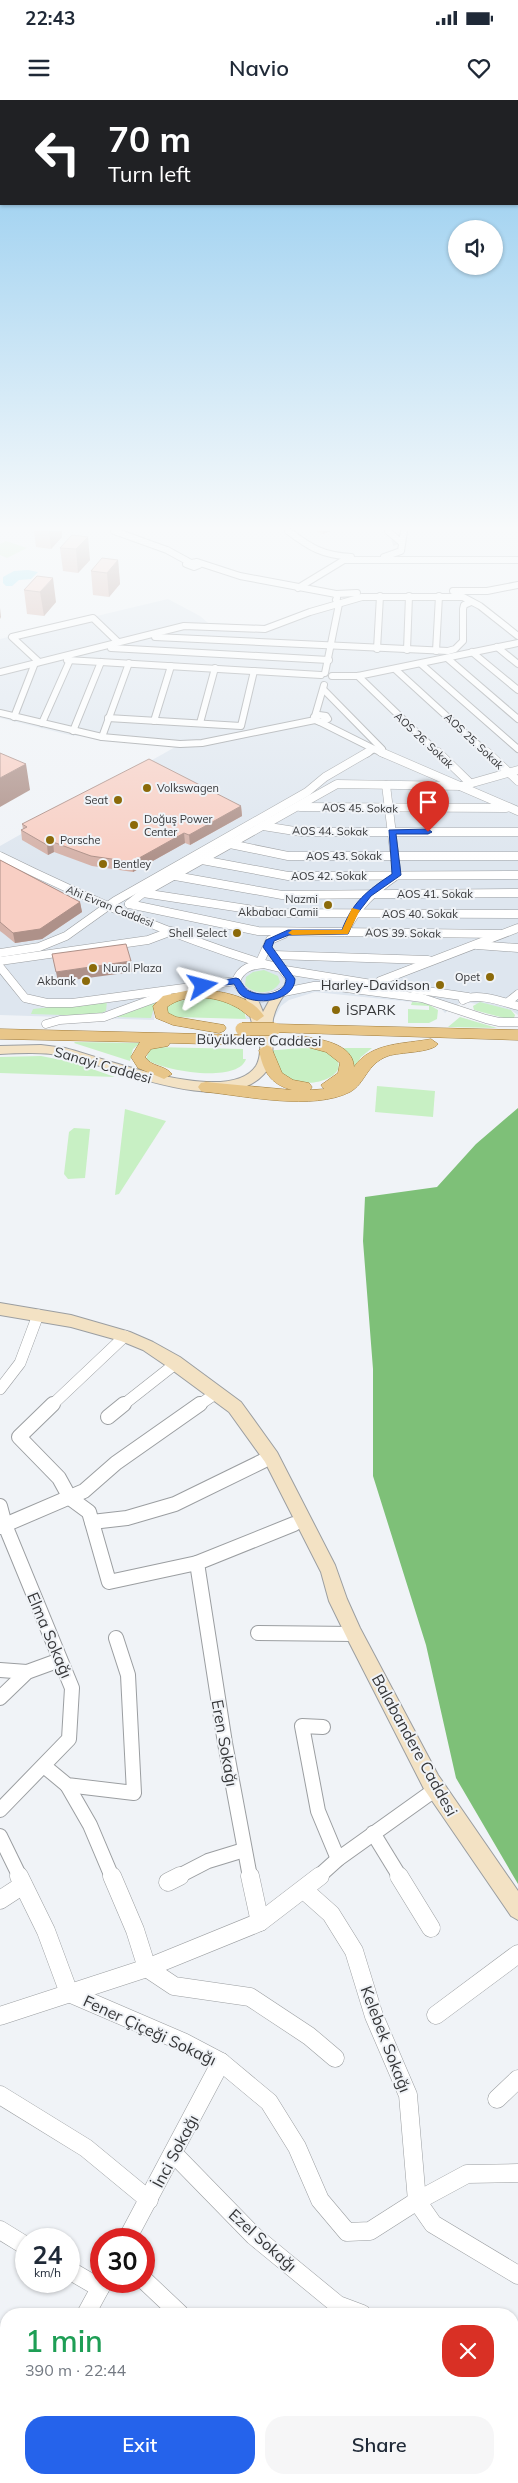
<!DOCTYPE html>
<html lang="en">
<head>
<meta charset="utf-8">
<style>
  body { margin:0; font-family:Mulish,sans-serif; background:#f6f6f7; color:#1f2937; height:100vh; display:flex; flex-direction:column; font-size:19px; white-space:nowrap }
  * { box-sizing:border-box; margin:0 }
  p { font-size:16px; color:#747a83 }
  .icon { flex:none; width:28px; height:28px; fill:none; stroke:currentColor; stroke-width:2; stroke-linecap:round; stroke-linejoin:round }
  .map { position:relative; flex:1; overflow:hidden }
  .sheet { position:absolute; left:0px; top:2208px; width:519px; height:176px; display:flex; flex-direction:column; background:#fff; border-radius:20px 20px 0 0; box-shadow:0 1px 4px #0004 }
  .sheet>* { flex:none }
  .guide { position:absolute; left:0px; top:0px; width:519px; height:105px; box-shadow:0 1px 4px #0004; background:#202124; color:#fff; overflow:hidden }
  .controls { position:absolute; left:448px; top:120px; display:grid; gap:10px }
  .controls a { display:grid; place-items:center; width:55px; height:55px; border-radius:50%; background:#fff; box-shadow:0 1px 4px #0004; font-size:25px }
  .speed { position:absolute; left:15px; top:2128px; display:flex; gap:10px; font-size:25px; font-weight:700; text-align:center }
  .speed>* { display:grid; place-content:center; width:65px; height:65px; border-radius:50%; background:#fff; box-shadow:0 1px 4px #0004; line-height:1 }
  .speed small { font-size:12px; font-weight:400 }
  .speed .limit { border:8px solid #d22; background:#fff; color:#111 }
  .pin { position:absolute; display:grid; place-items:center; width:42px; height:42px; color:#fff; margin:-51px -21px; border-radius:50% 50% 50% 0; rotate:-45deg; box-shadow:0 0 5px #0007 }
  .pin .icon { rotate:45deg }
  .me { position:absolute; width:55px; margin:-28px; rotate:81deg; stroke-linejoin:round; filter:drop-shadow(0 0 4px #0008) }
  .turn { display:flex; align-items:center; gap:18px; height:105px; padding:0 25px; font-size:22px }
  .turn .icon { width:65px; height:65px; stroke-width:2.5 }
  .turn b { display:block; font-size:35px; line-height:42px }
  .round { display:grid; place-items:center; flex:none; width:52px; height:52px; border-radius:20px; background:#f6f6f7 }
  .overview { display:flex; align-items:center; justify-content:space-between; height:85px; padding:0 25px }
  h1 { font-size:30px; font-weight:600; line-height:38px; color:#1e9e55 }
  .cta { display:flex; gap:10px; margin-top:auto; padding:10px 25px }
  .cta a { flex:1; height:58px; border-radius:20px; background:#2563eb; color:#fff; font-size:20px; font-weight:600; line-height:58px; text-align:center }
  .cta a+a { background:#f6f6f7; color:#1f2937 }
  .status { display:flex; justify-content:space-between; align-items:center; height:35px; padding:0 25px; background:#fff; direction:ltr }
  .status svg { height:14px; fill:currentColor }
  header { display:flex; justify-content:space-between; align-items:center; height:65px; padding:0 25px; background:#fff; font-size:22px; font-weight:600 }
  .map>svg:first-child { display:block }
  .built { fill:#dee6ef }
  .green { fill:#c8f0c4 }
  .forest { fill:#7ec078 }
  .water { fill:#a0e5f7 }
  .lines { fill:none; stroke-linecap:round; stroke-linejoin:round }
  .street-tunnel { stroke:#cbcdd1; stroke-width:6; stroke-dasharray:6 3; stroke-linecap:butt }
  .street-far4-casing { stroke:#9b9ea1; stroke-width:8 }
  .street-far3-casing { stroke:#9b9ea1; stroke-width:9 }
  .street-far2-casing { stroke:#9b9ea1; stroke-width:12 }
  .street-far1-casing { stroke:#9b9ea1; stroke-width:16 }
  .street-casing { stroke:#9b9ea1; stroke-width:19 }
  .secondary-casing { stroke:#9b9ea1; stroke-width:2 }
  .primary-casing { stroke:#9f7b3a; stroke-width:1 }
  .street-far4 { stroke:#fff; stroke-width:6 }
  .street-far3 { stroke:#fff; stroke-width:8 }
  .street-far2 { stroke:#fff; stroke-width:11 }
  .street-far1 { stroke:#fff; stroke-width:14 }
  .street { stroke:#fff; stroke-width:18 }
  .secondary { fill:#f3e2c4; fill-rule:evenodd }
  .primary { fill:#e8c689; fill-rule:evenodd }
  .primary-bridge-casing { stroke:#9f7b3a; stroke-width:14; stroke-linecap:butt }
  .primary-bridge { stroke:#e8c689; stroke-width:13 }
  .wall { fill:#d5b2a9 }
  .shaded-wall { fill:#ae9189 }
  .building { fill:#f8cfc4; stroke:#ae9189 }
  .route { fill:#2563eb; stroke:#184099 }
  .slow { fill:#f59e0b }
  .poi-dot { fill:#8b6a0a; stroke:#f0f3f7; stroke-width:2 }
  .labels { text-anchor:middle; stroke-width:4; stroke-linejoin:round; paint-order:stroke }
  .far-street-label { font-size:11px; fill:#353638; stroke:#f0f3f7 }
  .far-poi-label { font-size:11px; fill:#353638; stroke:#f0f3f7; text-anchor:start }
  .poi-label { font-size:14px; fill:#353638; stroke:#f0f3f7; text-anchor:end }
  .street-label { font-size:14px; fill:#353638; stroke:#f0f3f7 }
  .near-street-label { font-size:16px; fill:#353638; stroke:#f0f3f7 }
</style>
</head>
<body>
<div class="status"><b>22:43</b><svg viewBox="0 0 49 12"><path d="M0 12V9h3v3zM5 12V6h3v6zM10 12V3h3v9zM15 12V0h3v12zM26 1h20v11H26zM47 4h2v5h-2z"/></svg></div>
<header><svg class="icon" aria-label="menu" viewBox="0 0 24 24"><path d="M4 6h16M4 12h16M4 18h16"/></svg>Navio<svg class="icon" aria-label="heart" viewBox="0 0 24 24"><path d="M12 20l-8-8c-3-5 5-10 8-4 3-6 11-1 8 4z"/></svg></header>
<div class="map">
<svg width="518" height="2383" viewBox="0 0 518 2383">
  <rect width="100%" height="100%" fill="#f0f3f7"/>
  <polygon class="built" points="359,494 469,494 518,533 518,915 511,910 460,901 458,905 454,905 445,913 439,906 432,904 315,892 289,900 281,906 274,919 246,919 246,914 195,898 175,901 155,908 154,920 0,915 0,746 177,646 69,635 0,618 0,539 168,499 200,516 208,523 263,525"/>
  <g class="green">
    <polygon points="6,441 27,448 7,458 0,455 0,444"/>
    <path d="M264,870L278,876L280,882C273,895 255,895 245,885L246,877L253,872Z"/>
    <polygon points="205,898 221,899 244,910 246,919 175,917 167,914 165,908 175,901"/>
    <polygon points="107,901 106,911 95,916 31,914 33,909"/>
    <polygon points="156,901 151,918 115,917"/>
    <polygon points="412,902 426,903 438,910 437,919 429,923 408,923 408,909 429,910 429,906 411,905"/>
    <polygon points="480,902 511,910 515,915 514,918 504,918 474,910 473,906"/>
    <polygon points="460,917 497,928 448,927"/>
    <polygon points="75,942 140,943 133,949 130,961 74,943"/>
    <path d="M154,947L243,949V959H246C238,984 162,971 146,959L150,949Z"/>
    <polygon points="340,948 372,948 361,957 355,967 353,966"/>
    <path d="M273,950C288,950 313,945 326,952C373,975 275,1009 273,950Z"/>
    <polygon points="41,956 72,962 115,977 0,973 0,957"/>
    <polygon points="377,986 435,991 433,1017 375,1012"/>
    <polygon points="125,1009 166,1021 119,1094 115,1095"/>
    <polygon points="74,1028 90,1029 85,1078 68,1079 64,1074 69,1032"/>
  </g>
  <polygon class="forest" points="518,1008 518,1784 456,1678 426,1545 373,1376 373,1269 363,1141 365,1097 437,1087 476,1044"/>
  <polygon class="water" points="28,470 38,472 31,479 19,480 12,486 6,486 3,483 3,477 14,471"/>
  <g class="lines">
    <polyline class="street-tunnel" points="391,431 396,445"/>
    <defs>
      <g id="street-far4">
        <polyline points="114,431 167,450 189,462"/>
        <path d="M288,431C311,448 322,455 351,457"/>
        <polyline points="388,431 402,443"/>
        <polyline points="384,457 401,451 404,431"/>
        <polyline points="198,463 199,465 194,467 186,464 197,462 240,476 336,494 337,498"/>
        <polyline points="298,488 344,460 518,460"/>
        <polyline points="453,491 487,491 518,485"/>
        <polyline points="336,494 357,493"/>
        <polyline points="155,537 448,551 455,549 463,541 463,509 464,505 471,502"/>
        <polyline points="497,547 518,564"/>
        <polyline points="111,548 329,560"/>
        <polyline points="377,549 380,496"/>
        <polyline points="407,550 409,496"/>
        <polyline points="436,551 439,496"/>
        <polyline points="472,552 518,590"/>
        <polyline points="447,558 518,619"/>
        <polyline points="67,560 321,575"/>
        <polyline points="39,562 12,537 93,518 118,542"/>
        <polyline points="421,564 518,649"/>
        <polyline points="396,570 488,654"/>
        <polyline points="0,572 184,526 265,529 310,512 362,497 463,497 480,506 518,536"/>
        <polyline points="325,573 339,504 336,500"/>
        <polyline points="332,576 358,576 518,543"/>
        <polyline points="358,576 439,654"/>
        <polyline points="324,590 382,649"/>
        <polyline points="0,613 102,637 180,644 202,643 315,620"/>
        <polygon points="319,615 326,616 328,619 320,622 315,620 314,617"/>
        <polyline points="315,616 324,585"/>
        <polyline points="14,617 35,563"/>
        <polyline points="108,618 241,626 254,571"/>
        <polyline points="154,621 171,566"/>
        <polyline points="318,621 384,654"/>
        <polyline points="42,623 70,560"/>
        <polyline points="200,623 215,568"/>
        <polyline points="73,631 101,562"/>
        <polyline points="102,637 129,563"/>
        <polyline points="366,654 374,649"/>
      </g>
      <g id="street-far3">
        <polyline points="381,652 518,711"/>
        <polyline points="438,652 469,682"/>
        <polyline points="487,652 518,681"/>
        <polyline points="300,707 506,708"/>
        <polyline points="263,726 301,732 518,732"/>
        <polyline points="230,744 288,756 518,756"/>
        <path d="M0,756C85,798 173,836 264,864"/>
        <polyline points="202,760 288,776 518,775"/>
        <polyline points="175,776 282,795 518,793"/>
        <polyline points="143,793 274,813 518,814"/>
        <polyline points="129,804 143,793 337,684 462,686 518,670"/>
        <polyline points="129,804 258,831 500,834"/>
        <path d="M345,832C357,806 374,791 397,775L386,685"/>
        <polyline points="477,845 518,848"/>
        <polyline points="0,853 39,847 66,836 115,801 307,692 325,677 368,652"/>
        <polyline points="274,855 428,860"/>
        <polyline points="0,861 148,840 172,831"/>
        <polyline points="260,862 270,840 284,834"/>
        <path d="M264,864L281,868L290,879L288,888C271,901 246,903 236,881C241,868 251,865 264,864Z"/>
        <polyline points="0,867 25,898 47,903 72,903 236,881"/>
        <polyline points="285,870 384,886"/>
        <polyline points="374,886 380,881 518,828"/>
        <polyline points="413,889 468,897"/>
        <polyline points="284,892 314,886 331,886 422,898 486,919 499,922 518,922"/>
        <path d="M463,900C477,892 503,902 518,906"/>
        <polyline points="508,902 518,894"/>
        <polyline points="46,924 60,920 104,917 167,894"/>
      </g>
      <g id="street-far2">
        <polyline points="0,1289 20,1263 38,1215"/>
        <polyline points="52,1305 125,1236"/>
        <polyline points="123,1305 170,1268 174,1262"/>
        <polyline points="199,1305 215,1294"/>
      </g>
      <g id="street-far1">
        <polyline points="53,1304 19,1337 59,1378 70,1398 89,1412 109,1482 197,1463 294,1424"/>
        <polyline points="108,1317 124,1304"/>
        <polyline points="0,1406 5,1425 72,1588 69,1639 0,1710"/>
        <polyline points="92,1422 127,1418 175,1404 263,1361"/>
        <polyline points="0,1427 84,1391 116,1363 200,1304"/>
        <polyline points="197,1463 225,1643 250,1777"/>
        <polyline points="258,1533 354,1534"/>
        <polyline points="0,1570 27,1572"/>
        <polyline points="0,1598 27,1572 60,1560"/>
        <polyline points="323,1627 302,1626 318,1711 338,1759"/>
        <polyline points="44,1666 67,1685 134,1693 128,1575 116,1538"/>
        <polyline points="67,1685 90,1725 112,1777"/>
        <polyline points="373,1733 400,1777"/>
        <polyline points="0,1736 20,1777"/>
        <polyline points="177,1777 208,1761 244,1750"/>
        <polyline points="318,1777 338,1759 436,1689"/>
      </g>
      <g id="street">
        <polyline points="19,1776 46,1831 69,1893 183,1942 221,1962 269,2002 297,2047 320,2100 347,2132 370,2131 417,2101 467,2074 518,2073"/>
        <polyline points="112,1776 135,1830 147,1868 174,1886 250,1897 309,1936 335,1958"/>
        <polyline points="250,1776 260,1822"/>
        <polyline points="399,1776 431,1828"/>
        <polyline points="168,1782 180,1776"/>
        <polyline points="304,1790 331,1814 354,1851 374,1916 408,1995 417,2101 433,2124 518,2175"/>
        <polyline points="0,1800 23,1785"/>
        <polyline points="436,1915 518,1854"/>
        <polyline points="0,1916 147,1868 260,1822 320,1776"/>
        <polyline points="0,1995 86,2048 149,2100"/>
        <polyline points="497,1999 518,1979"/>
        <polyline points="173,2053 254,2136 338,2205 362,2214"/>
        <polyline points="0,2130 26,2146"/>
        <polyline points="127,2139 221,1962"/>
        <polyline points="69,2170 100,2188"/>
        <polyline points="144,2180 180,2214"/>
        <polyline points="86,2214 104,2181"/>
        <polyline points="512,2301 518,2307"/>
        <polyline points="402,2378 411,2383"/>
      </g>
      <g id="secondary">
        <path d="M250,891L256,895L263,912L274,892L278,891L284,895C279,902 275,910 273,919C270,937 278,959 264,974C223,1019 113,966 64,956C43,952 21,953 0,954V946L41,945L65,948C104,958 229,1007 256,966C262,956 260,940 260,928H254C249,918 250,907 244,895Z"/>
        <polygon points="0,1203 71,1215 130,1232 153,1242 180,1257 241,1302 277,1352 335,1465 347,1499 360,1528 438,1675 518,1791 518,1820 511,1816 424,1689 348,1540 329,1501 321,1472 265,1362 229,1312 168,1267 143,1250 121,1241 71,1227 0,1215"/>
        <polygon points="0,2270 6,2273 6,2299 0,2296"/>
        <polygon points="174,2378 208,2378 210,2383 176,2383"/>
      </g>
      <g id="primary">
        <path d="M194,889C219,891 250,894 264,916L257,921C249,918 243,910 234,906C215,896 185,893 167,907L168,913L176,917L224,925L226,928L224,931L219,933L173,925L156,918L153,906L163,896Z"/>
        <polygon points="274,924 518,930 518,940 269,932 267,929 269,926"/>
        <path d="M0,929L245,935L252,940L245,945L170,943L168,946L151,949L145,957C151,967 165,965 172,974L164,979L138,968L131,957L140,942L0,939Z"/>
        <path d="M301,936C319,939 353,943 354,967C371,942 405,944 431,939L438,944C432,953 399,952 388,956C366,964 366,983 350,992C313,1011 246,996 206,992L201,991L198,987L201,983L206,982L292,990C270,984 263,971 259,950L266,945L271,947L282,973L293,980L309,983L312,987L310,990L324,989L321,985L338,973L340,963L326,952L296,944L294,941L296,938Z"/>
      </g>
    </defs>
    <use href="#street-far4" class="street-far4-casing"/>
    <use href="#street-far3" class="street-far3-casing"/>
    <use href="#street-far2" class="street-far2-casing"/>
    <use href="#street-far1" class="street-far1-casing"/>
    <use href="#street" class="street-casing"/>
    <use href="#secondary" class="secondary-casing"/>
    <use href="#primary" class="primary-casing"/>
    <use href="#street-far4" class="street-far4"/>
    <use href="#street-far3" class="street-far3"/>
    <use href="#street-far2" class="street-far2"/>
    <use href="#street-far1" class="street-far1"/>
    <use href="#street" class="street"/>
    <use href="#secondary" class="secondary"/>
    <use href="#primary" class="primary"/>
    <defs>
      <polyline id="primary-bridge" points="242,929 274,929"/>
    </defs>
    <use href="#primary-bridge" class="primary-bridge-casing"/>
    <use href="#primary-bridge" class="primary-bridge"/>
  </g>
  <g class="wall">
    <polygon points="34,431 62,431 62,437 51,449 36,447"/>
    <polygon points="315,431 331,431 323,434"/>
    <polygon points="72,435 90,460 78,473 63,471 60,448"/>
    <polygon points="118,460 120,484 109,497 93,495 91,471"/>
    <polygon points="37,476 56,502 44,516 27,514 24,490"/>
    <polygon points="241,706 242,716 190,745 185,743 133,772 92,766 54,752 48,755 22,740 21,730 23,729 22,724"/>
    <polygon points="0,760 80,802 82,812 42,839 15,843 4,834 0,831"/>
  </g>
  <g class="shaded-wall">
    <polygon points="49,431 62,431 62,437 51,449"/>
    <polygon points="323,431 331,431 323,434"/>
    <polygon points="88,437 90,460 78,473 76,449"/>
    <polygon points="118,460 120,484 109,497 107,473"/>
    <polygon points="53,478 56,502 44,516 40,492"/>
    <polygon points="0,508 1,517 0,519"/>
    <polygon points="26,664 30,690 0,707 0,678"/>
    <polygon points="241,706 242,716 190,745 189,735"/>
    <polygon points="184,733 185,743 133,772 132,762"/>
    <polygon points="53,742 54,752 48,755 47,745"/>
    <polygon points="80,802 82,812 42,839 15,843 13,833"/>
    <polygon points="131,861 132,872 58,882 56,872"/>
  </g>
  <g class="building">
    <polygon points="72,435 88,437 76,449 60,448"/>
    <polygon points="102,458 118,460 107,473 91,471"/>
    <polygon points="37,476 53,478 40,492 24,490"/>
    <polygon points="0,653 26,664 0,678"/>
    <polygon points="149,659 241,706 189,735 184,733 132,762 91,756 53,742 47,745 21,730 27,727 22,724"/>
    <polygon points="0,760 80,802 40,829 13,833 0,822"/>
    <polygon points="126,844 131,861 56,872 52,854"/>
  </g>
  <linearGradient id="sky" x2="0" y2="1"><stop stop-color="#8bc8ee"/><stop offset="0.56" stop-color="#f8fafb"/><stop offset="1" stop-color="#f8fafb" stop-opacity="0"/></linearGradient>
  <rect width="518" height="765" fill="url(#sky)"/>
  <path class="route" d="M389,730L428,729L432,732L428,734H396L401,775L371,796L357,814L348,834L289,835L274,841L272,847L295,879C295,901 254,907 240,894C238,892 236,887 234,884L200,888V884L236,878L239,879C242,883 245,889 249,891C261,897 286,895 286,879L263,847L266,840L288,830H342C353,801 367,791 392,774Z"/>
  <polygon class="slow" points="352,808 360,810 348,834 292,835 288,833 292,830 342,830"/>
  <g class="poi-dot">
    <circle cx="147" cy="688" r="5"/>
    <circle cx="118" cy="700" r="5"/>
    <circle cx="134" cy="725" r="5"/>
    <circle cx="50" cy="740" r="5"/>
    <circle cx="103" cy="764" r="5"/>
    <circle cx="328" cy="805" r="5"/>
    <circle cx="237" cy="833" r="5"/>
    <circle cx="93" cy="868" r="5"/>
    <circle cx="490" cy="877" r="5"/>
    <circle cx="86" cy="881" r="5"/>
    <circle cx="440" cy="885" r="5"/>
    <circle cx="336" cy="910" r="5"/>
  </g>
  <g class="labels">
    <g class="far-street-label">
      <text transform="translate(424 640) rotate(43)" y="4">AOS 26. Sokak</text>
      <text transform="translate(474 641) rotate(43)" y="4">AOS 25. Sokak</text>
      <text transform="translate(360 708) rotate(1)" y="4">AOS 45. Sokak</text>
      <text transform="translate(330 731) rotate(1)" y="4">AOS 44. Sokak</text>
      <text x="344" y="760">AOS 43. Sokak</text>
      <text x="329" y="780">AOS 42. Sokak</text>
      <text x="435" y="798">AOS 41. Sokak</text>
      <text transform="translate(110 806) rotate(22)" y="4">Ahi Evran Caddesi</text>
      <text x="420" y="818">AOS 40. Sokak</text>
      <text transform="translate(403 833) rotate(1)" y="4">AOS 39. Sokak</text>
    </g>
    <g class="far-poi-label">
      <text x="157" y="692">Volkswagen</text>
      <text x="108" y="704" text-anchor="end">Seat</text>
      <text x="144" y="723">Doğuş Power<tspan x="144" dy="13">Center</tspan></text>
      <text x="60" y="744">Porsche</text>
      <text x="113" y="768">Bentley</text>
      <text x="318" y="803" text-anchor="end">Nazmi<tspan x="318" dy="13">Akbabacı Camii</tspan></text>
      <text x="227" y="837" text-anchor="end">Shell Select</text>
      <text x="103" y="872">Nurol Plaza</text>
      <text x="480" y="881" text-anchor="end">Opet</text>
      <text x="76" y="885" text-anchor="end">Akbank</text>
    </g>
    <g class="poi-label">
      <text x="430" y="890">Harley-Davidson</text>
      <text x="346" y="915" text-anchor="start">İSPARK</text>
    </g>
    <g class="street-label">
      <text transform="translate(259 940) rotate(1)" y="5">Büyükdere Caddesi</text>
      <text transform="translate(103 965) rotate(16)" y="5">Sanayi Caddesi</text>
    </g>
    <g class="near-street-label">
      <text transform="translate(50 1535) rotate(67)" y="6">Elma Sokağı</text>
      <text transform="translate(225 1643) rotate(80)" y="6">Eren Sokağı</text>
      <text transform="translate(415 1645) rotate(61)" y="6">Balabandere Caddesi</text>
      <text transform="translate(150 1930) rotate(25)" y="6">Fener Çiçeği Sokağı</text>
      <text transform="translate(386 1939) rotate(69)" y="6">Kelebek Sokağı</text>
      <text transform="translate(175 2051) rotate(-62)" y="6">İnci Sokağı</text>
      <text transform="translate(263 2140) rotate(42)" y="6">Ezel Sokağı</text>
    </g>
  </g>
</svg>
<div class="controls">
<a><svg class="icon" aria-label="sound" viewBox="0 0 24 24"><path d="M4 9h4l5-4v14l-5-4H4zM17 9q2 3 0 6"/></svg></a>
</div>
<div class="speed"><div>24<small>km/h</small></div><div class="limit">30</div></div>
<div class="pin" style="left:428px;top:732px;background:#d93025"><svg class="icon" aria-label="arrive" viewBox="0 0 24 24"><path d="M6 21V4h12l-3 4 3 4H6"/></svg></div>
<svg class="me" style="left:203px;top:886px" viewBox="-20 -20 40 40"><path d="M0-17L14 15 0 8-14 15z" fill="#2563eb" stroke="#fff" stroke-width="4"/></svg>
<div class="guide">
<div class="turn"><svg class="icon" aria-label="left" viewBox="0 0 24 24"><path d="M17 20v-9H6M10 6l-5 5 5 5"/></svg><div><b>70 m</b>Turn left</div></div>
</div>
<section class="sheet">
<div class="overview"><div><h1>1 min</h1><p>390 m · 22:44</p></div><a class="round" style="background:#d93025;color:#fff"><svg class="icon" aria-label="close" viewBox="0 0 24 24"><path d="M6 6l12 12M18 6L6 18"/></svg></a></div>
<div class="cta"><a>Exit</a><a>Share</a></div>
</section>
</div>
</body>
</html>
